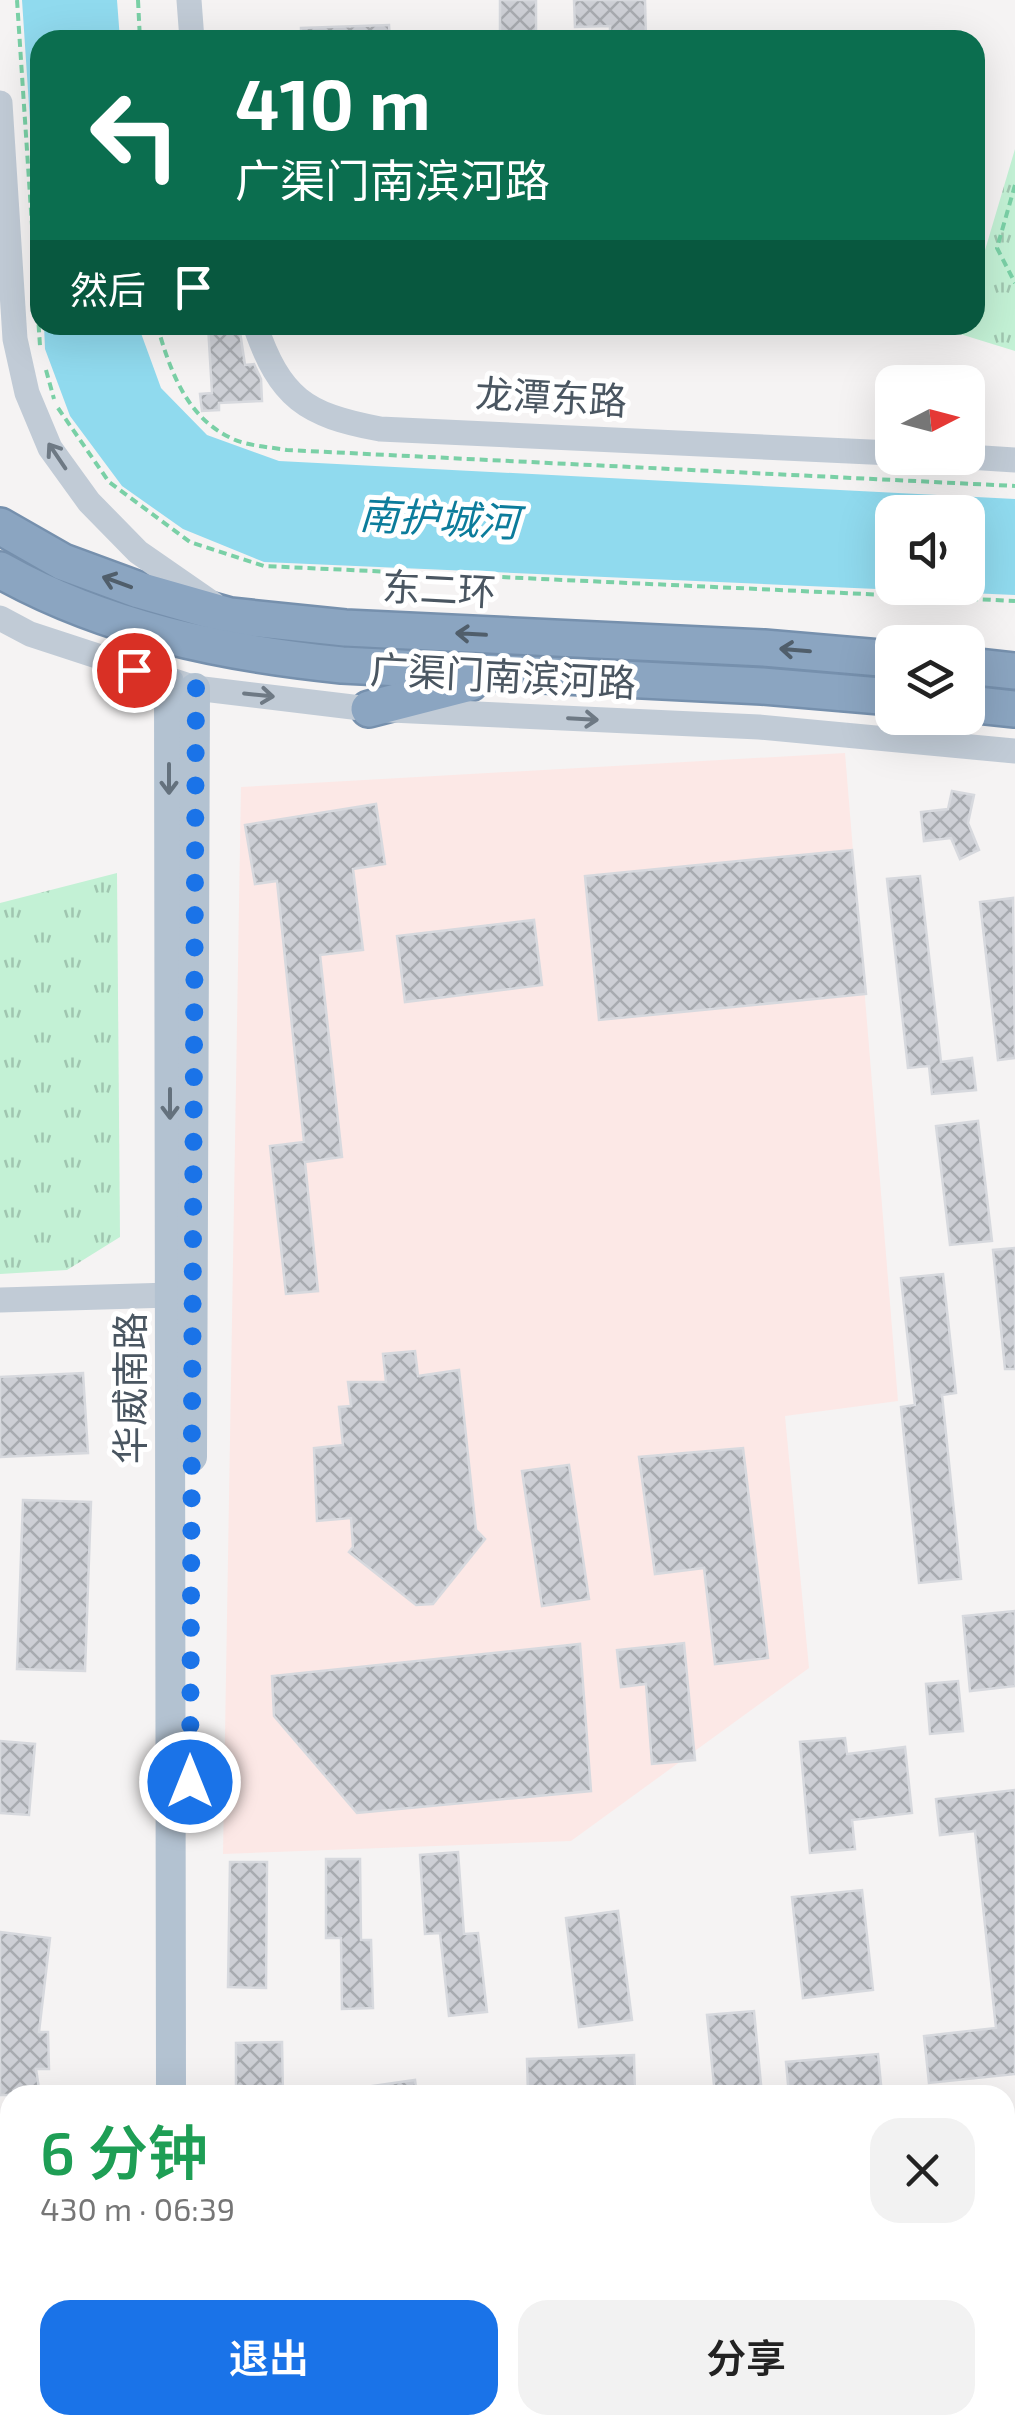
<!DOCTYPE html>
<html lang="zh">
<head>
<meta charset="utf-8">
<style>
  body { margin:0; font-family:"Exo 2","Noto Sans SC",sans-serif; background:#f2f2f2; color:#222; height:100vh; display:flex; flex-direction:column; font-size:38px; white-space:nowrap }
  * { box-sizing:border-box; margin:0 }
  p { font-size:32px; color:#767676 }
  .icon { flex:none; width:55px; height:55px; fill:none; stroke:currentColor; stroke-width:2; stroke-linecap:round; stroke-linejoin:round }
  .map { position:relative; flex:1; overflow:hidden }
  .drawer { position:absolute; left:0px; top:2085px; width:1015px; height:350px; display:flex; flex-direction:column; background:#fff; border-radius:30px 30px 0 0; box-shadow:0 10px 40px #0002 }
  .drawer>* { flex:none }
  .hud { position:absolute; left:30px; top:30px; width:955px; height:305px; border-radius:30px; box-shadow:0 10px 40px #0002; background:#0b6e4f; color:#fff; overflow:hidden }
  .needle { width:65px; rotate:84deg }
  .controls { position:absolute; left:875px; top:365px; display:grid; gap:20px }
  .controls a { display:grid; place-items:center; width:110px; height:110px; border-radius:20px; background:#fff; box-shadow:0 10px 40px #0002; font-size:50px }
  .pin { position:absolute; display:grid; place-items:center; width:85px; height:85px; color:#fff; margin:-42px; border:5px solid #fff; border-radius:50%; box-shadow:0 2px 10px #0007 }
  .me { position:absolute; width:110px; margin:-55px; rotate:0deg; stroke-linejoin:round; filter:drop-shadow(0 0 8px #0008) }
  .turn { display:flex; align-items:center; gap:35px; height:210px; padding:0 40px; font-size:45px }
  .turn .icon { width:130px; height:130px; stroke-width:2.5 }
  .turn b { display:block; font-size:70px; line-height:85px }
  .then { display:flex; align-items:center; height:95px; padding:0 40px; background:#0003; gap:20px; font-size:38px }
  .round { display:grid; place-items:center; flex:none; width:105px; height:105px; border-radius:30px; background:#f2f2f2 }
  .headline { display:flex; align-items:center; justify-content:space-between; height:170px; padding:0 40px }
  h1 { font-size:60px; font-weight:600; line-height:75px; color:#1e9e55 }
  .cta { display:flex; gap:20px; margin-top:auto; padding:20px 40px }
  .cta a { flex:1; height:115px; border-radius:30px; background:#1a73e8; color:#fff; font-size:40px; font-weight:600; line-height:115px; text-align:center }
  .cta a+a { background:#f2f2f2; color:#222 }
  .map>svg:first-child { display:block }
  .education { fill:#e6e4e5 }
  .medical { fill:#fce8e6 }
  .park { fill:url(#park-tufts) }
  .water { fill:#90daee; fill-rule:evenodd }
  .building { fill:url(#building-cross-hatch); stroke:#d7d9de; stroke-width:2.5 }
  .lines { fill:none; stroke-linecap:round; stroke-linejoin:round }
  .highway-casing { stroke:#7690ad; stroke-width:40 }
  .path { stroke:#7ad0a6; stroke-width:4; stroke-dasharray:8 5; stroke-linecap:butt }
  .secondary { stroke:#c1cbd6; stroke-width:25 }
  .primary { stroke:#b3c2d1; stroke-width:30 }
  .highway { stroke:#8ba5c1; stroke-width:35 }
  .oneway { stroke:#6e7984 }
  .oneway2 { stroke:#505e6b }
  .oneway3 { stroke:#64717d }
  .route { stroke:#1a73e8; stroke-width:18; stroke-dasharray:0 32.4 }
  .labels { text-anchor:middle; stroke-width:10; stroke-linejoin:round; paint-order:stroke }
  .street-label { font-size:38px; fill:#4a5661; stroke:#fff }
  .water-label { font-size:40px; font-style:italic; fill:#0c7c9b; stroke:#fff }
</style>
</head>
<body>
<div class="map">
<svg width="1015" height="2435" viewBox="0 0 1015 2435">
  <defs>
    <pattern id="park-tufts" width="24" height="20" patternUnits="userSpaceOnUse" patternTransform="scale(2.5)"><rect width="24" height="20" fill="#c3f1d5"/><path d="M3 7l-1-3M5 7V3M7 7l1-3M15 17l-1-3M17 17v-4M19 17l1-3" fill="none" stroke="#a0c6b0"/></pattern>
    <pattern id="building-cross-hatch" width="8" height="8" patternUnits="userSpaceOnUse" patternTransform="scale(2.5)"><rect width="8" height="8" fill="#cdcfd5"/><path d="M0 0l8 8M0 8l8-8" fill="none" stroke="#a8abb0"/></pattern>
  </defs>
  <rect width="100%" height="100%" fill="#f5f3f3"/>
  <polygon class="education" points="1015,2177 1015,2435 994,2435 993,2425 1005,2425 1005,2178"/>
  <polygon class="medical" points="845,753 898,1401 785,1416 809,1668 571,1841 223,1854 241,787"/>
  <g class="park">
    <polygon points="1015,149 1015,351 960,334 963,325 975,325 975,284"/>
    <polygon points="117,873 120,1237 67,1270 0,1274 0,903"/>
  </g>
  <g class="water">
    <polygon points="22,0 117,0 120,40 40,40 40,272"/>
    <path d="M44,325H138L161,388L207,435L279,461L1015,499V595L264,562L183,529L122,486L70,416L45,349ZM892,512H968V588H892Z"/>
  </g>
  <g class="building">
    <rect x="500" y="0" width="36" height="40"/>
    <polygon points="574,0 645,0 646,40 610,40 610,26 575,27"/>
    <polygon points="389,25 390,40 301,40 301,28"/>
    <polygon points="208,325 239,325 245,365 254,364 261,379 262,401 219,403 219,410 202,411 200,394 212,393"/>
    <polygon points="952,791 974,795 968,823 979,850 960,859 951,838 924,841 921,812 948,809"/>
    <polygon points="376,804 385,864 353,869 363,950 320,955 342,1157 305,1162 318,1291 286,1294 270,1146 304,1142 277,881 255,884 245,825"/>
    <polygon points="852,850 866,994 599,1020 585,876"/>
    <polygon points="920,876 941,1062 972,1058 976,1090 932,1094 929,1066 908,1068 887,879"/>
    <polygon points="1013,898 1015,1058 998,1060 980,902"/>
    <polygon points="534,920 542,985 405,1002 397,936"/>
    <polygon points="978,1121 992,1241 950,1245 936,1126"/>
    <polygon points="1015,1248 1015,1369 1005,1369 993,1250"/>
    <polygon points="943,1274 956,1393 942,1395 961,1579 919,1583 901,1407 915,1405 901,1278"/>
    <polygon points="415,1351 418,1376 459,1370 476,1530 485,1539 433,1604 416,1605 349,1552 353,1547 351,1518 317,1521 314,1448 343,1445 339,1407 351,1406 348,1382 386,1382 383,1354"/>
    <polygon points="83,1373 88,1453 0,1457 0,1377"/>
    <polygon points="743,1448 768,1658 715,1664 704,1568 655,1574 639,1457"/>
    <polygon points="569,1465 589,1599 542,1606 522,1471"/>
    <polygon points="23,1500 91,1502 85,1671 17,1669"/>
    <polygon points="1015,1611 1015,1686 970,1691 963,1616"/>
    <polygon points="684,1643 695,1760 652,1764 646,1684 621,1687 617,1650"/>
    <polygon points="580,1644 591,1791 357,1813 274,1716 272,1676"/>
    <polygon points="958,1681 963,1731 930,1734 926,1684"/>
    <polygon points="845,1738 847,1754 905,1747 912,1813 852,1820 855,1849 810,1853 800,1742"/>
    <polygon points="0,1741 35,1744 29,1815 0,1813"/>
    <polygon points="1015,1790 1015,2074 929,2083 924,2036 996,2028 975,1831 940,1835 936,1799"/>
    <polygon points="458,1852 464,1934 478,1933 487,2012 449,2016 440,1933 425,1934 420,1855"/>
    <polygon points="326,1859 360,1859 361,1940 371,1940 373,2008 342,2009 341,1938 326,1938"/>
    <polygon points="230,1862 267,1862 266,1988 228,1987"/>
    <polygon points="862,1890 873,1990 803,1998 792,1897"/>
    <polygon points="618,1911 632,2020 579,2027 566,1918"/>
    <polygon points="0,1932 50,1938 39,2032 48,2032 49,2069 36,2069 40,2095 0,2095"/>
    <polygon points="754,2011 762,2095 715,2095 707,2015"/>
    <polygon points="282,2042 283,2095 236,2095 236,2043"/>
    <polygon points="878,2054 882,2095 789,2095 786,2062"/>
    <polygon points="634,2055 635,2095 528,2095 527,2059"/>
    <polygon points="415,2080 417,2095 372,2095 372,2086"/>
  </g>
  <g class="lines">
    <defs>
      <g id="highway">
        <polyline points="0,526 63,562 139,590 230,616 345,628 764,648 892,659"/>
        <path d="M0,570C105,629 223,653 342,665L762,686L892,697"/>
        <polyline points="968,666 1015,671"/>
        <polyline points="968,704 1015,709"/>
        <polyline points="369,709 470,683"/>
      </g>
    </defs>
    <use href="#highway" class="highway-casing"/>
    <g class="path">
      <polyline points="17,0 40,346"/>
      <polyline points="138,0 140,40"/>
      <polyline points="1015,185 997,248 1015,283"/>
      <path d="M157,325C170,370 186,418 233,439C248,446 270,447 287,450L1015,486"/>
      <polyline points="46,370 54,399"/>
      <polyline points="58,408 109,482 190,542 264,566 1015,601"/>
    </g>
    <g class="secondary">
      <polyline points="189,0 192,40"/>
      <polyline points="0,103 15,339 27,393 50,448 89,502 138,552 213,604"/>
      <path d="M255,325C280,398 305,415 380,429L892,453"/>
      <polyline points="968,457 1015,460"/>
      <polyline points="0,618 30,634 195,688 369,709 759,727 1015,751"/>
      <polyline points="0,1300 171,1295"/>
      <polyline points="1005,2139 1015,2138"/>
      <polyline points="0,2238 10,2237"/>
    </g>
    <g class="primary">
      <polyline points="169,682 171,2095"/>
      <polyline points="192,1457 195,688"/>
      <polyline points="210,2425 212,2435"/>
    </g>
    <use href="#highway" class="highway"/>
  </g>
  <defs><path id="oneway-shaft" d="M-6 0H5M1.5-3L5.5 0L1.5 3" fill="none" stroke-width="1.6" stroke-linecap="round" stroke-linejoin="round" transform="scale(2.5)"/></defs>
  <g class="oneway">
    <use href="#oneway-shaft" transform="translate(57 456) rotate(-124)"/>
    <use href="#oneway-shaft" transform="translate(259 695) rotate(6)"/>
    <use href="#oneway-shaft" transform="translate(583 719) rotate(3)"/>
  </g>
  <g class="oneway2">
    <use href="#oneway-shaft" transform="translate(117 582) rotate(-160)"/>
    <use href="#oneway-shaft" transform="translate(471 634) rotate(-177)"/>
    <use href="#oneway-shaft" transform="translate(795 650) rotate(-175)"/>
  </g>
  <g class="oneway3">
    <use href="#oneway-shaft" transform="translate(169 779) rotate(90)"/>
    <use href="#oneway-shaft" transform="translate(170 1104) rotate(90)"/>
  </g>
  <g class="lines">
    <polyline class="route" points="134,670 196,688 190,1782"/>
  </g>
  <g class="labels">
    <g class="street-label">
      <text transform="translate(551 398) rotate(3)" y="13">龙潭东路</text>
      <text transform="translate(439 590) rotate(3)" y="13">东二环</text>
      <text transform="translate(503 677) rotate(3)" y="13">广渠门南滨河路</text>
      <text transform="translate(131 1388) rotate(-90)" y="13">华威南路</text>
    </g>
    <g class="water-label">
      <text transform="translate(439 519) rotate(3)" y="14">南护城河</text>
    </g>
  </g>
</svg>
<div class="controls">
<a><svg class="needle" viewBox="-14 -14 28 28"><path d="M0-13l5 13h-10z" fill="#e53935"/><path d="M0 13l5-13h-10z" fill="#767676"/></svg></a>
<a><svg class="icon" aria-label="sound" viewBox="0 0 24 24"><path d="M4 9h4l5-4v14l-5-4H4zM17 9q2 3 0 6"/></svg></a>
<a><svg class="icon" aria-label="layers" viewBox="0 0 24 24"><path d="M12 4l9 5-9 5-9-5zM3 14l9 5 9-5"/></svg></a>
</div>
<div class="pin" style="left:134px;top:670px;background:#d93025"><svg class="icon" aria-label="arrive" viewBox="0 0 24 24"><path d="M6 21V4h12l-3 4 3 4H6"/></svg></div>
<svg class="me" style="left:190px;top:1782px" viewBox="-20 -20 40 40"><circle r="17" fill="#1a73e8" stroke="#fff" stroke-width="3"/><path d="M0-11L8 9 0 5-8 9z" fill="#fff"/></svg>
<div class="hud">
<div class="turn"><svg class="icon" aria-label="left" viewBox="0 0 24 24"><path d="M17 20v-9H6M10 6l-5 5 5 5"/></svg><div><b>410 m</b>广渠门南滨河路</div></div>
<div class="then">然后<svg class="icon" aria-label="arrive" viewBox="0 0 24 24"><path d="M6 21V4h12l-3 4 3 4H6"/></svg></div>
</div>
<section class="drawer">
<div class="headline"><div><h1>6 分钟</h1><p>430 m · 06:39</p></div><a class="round"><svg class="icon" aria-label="close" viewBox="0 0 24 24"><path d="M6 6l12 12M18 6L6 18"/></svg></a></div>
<div class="cta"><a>退出</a><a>分享</a></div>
</section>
</div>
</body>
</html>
